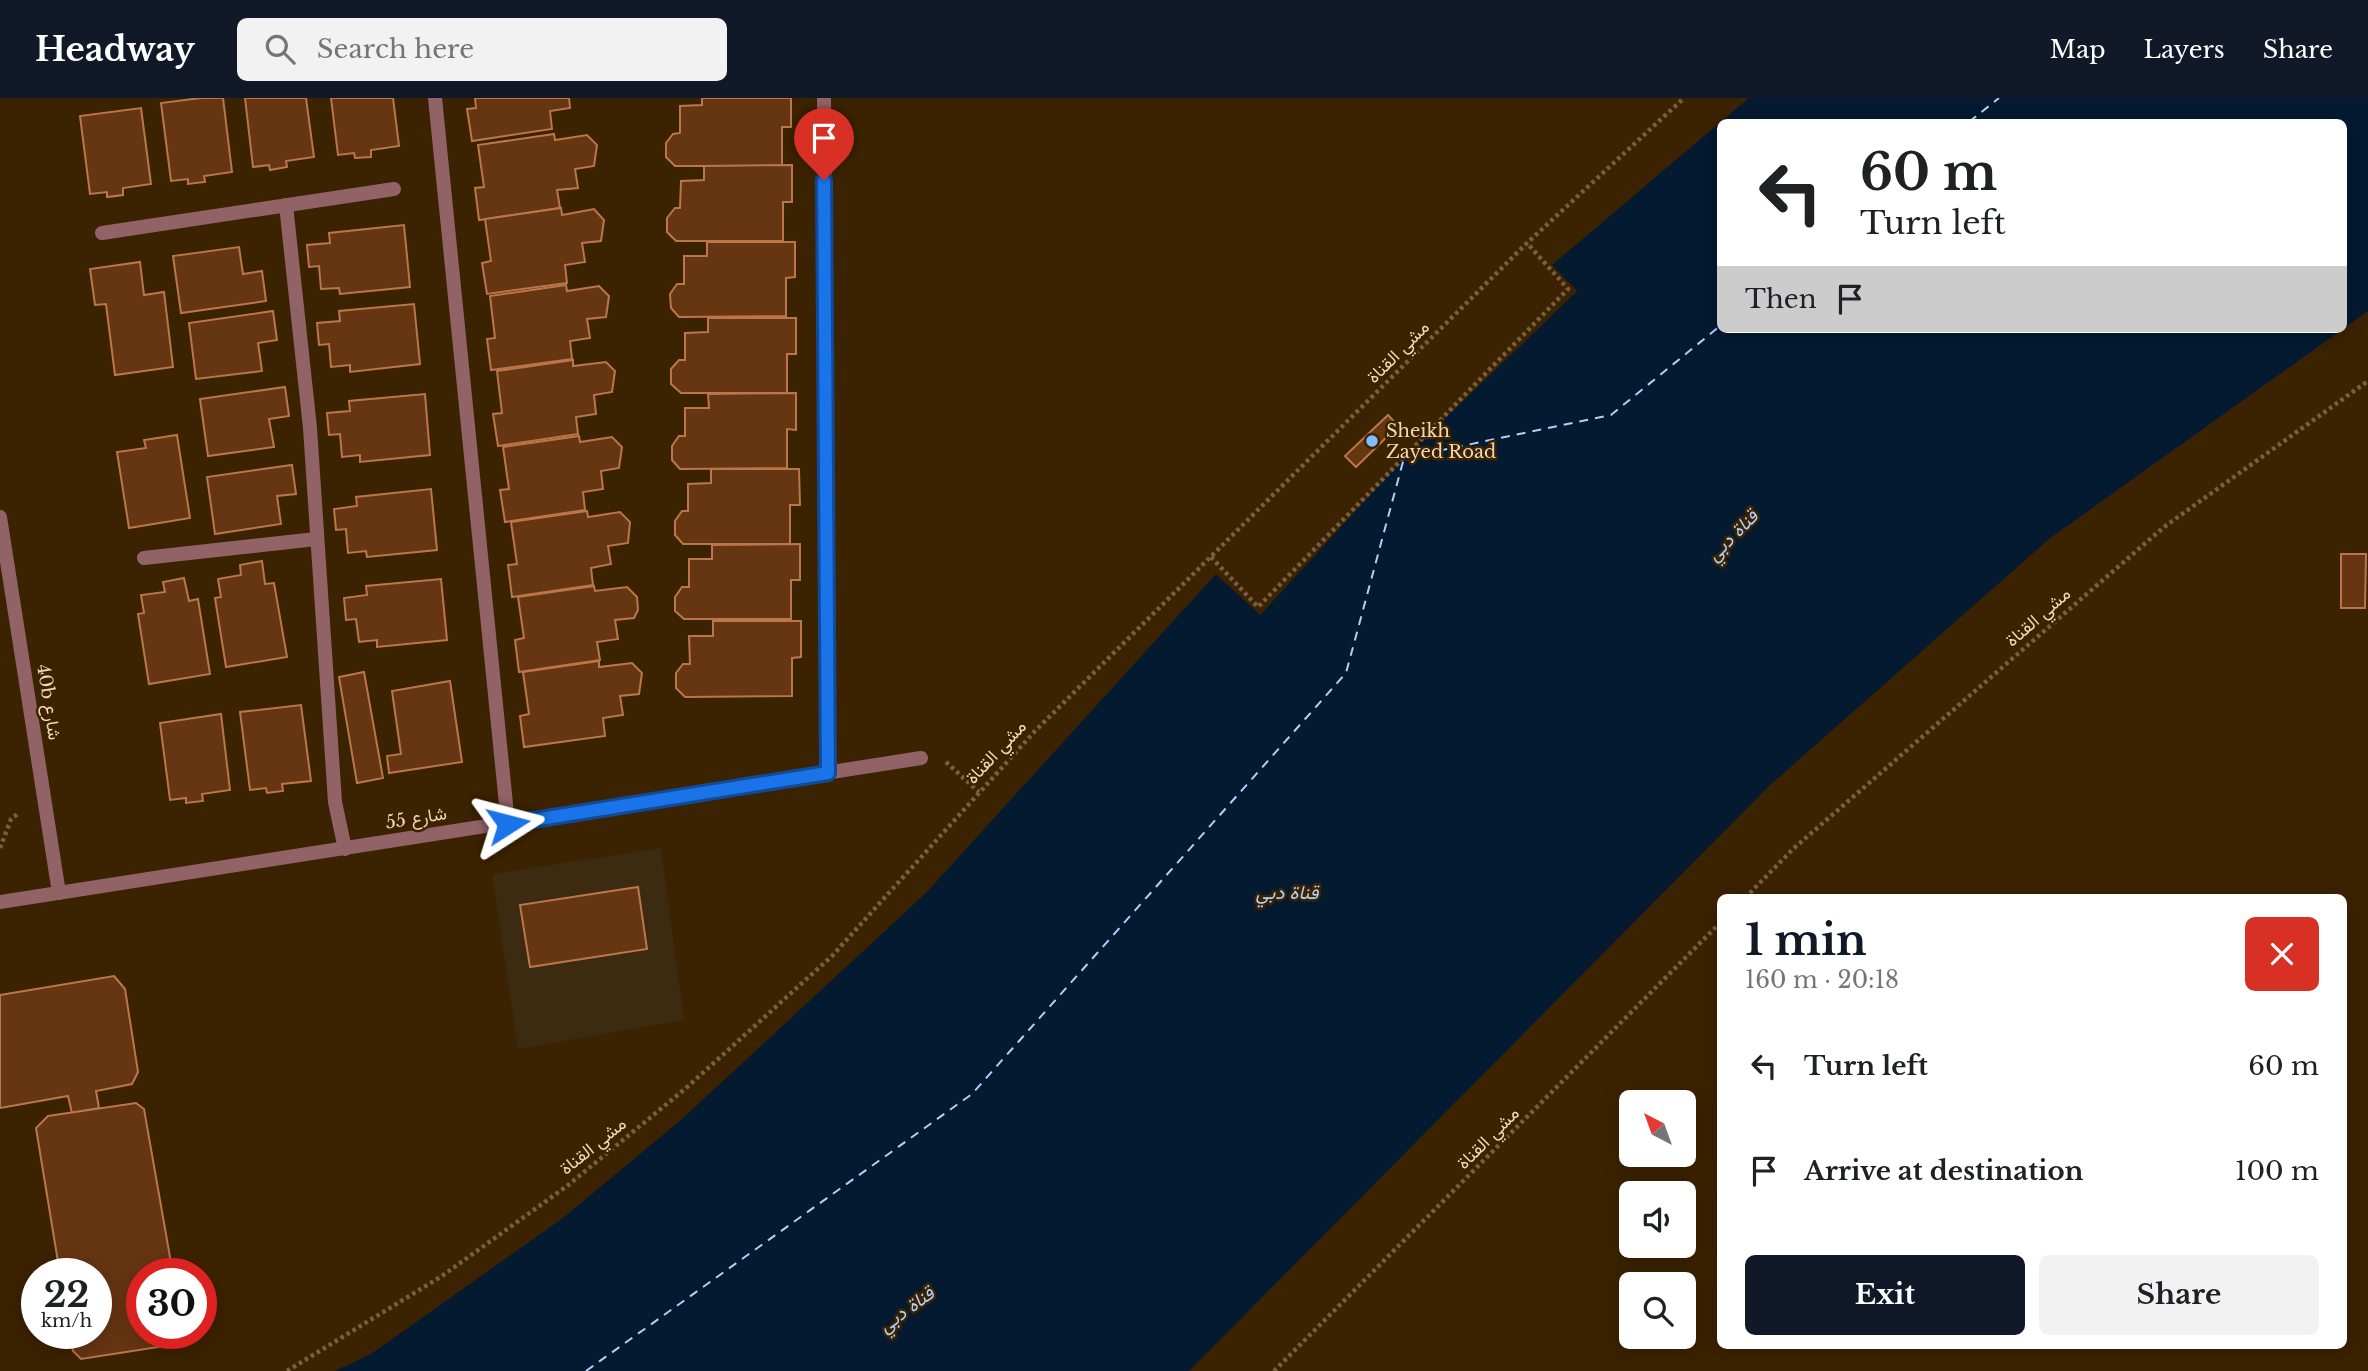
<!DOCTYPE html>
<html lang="en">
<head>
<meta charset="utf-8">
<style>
  body { margin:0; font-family:"Libre Baskerville",Vazirmatn,serif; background:#f2f2f2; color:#202124; height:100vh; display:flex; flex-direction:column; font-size:26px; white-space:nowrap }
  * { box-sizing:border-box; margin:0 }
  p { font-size:23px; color:#757577 }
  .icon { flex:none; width:38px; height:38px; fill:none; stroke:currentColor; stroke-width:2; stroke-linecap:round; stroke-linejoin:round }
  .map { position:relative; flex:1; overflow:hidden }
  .panel { position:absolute; left:1717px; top:796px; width:630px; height:455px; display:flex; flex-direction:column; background:#fff; border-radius:10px; box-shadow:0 4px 18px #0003 }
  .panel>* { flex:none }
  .hud { position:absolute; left:1717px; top:21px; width:630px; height:214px; border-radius:10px; box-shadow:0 4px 18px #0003; background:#fff; color:#202124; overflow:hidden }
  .needle { width:46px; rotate:319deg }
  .controls { position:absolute; left:1619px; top:992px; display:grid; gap:14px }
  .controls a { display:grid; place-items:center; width:77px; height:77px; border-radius:10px; background:#fff; box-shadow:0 4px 18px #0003; font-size:35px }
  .speed { position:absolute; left:21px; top:1160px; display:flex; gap:14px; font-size:35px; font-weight:700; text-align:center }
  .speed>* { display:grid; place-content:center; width:91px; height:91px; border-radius:50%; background:#fff; box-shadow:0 4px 18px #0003; line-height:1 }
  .speed small { font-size:18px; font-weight:400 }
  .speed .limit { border:10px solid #d22; background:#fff; color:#111 }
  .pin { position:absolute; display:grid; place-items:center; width:60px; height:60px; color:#fff; margin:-72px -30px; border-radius:50% 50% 50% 0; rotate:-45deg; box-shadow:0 0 7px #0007 }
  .pin .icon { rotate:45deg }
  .me { position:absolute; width:77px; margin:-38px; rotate:81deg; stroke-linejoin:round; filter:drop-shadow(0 0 5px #0008) }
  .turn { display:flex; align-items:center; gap:24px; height:147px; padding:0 28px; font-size:32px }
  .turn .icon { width:91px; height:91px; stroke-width:2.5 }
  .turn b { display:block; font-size:49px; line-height:60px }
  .then { display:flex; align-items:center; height:66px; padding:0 28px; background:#0003; gap:14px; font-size:26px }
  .round { display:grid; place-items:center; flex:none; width:74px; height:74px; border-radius:10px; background:#f2f2f2 }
  .overview { display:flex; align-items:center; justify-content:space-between; height:119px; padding:0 28px }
  h1 { font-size:42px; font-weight:700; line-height:52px; color:#111827 }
  .action { display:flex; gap:14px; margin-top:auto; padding:14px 28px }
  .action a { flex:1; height:80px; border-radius:10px; background:#111827; color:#fff; font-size:28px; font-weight:700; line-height:80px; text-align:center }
  .action a+a { background:#f2f2f2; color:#202124 }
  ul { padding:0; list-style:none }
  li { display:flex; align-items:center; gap:21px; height:105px; padding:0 28px }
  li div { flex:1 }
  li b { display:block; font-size:26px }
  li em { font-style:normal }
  header { display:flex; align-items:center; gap:42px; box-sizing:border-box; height:98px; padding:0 35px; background:#111827; color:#fff }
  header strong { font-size:33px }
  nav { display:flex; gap:38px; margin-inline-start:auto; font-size:24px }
  .search { width:490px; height:63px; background:#f2f2f2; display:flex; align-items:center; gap:18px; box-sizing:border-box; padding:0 24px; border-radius:10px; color:#757577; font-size:26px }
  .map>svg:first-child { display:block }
  .built { fill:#3c2a11 }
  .water { fill:#041a31 }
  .pier { fill:#3b2200 }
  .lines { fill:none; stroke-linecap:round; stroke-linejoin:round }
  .ferry { stroke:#afd1f9; stroke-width:2; stroke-dasharray:9 7; stroke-linecap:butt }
  .building { fill:#663512; stroke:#bb764a; stroke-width:2 }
  .path { stroke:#785f3d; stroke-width:4.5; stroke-dasharray:3.5 3.5; stroke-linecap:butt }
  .minor { stroke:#916367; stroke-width:14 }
  .route-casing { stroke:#114b97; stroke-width:18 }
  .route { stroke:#1a73e8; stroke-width:12 }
  .poi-dot { fill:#84bbfb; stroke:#3b2200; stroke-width:2.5 }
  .labels { text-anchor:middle; stroke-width:5; stroke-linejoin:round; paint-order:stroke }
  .street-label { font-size:18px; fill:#f2d7b6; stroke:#3b2200 }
  .poi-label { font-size:18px; fill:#f2d7b6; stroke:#3b2200; text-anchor:start }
  .water-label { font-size:19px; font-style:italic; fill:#afd1f9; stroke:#3b2200 }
</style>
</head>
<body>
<header>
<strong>Headway</strong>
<div class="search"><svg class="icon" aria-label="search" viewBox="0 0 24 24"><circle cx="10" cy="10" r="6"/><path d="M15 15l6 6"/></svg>Search here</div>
<nav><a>Map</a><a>Layers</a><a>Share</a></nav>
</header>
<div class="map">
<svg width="2368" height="1273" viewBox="0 0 2368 1273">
  <rect width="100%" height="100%" fill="#3b2200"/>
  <polygon class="built" points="661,750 684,922 518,951 492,776"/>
  <polygon class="water" points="1749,0 2368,0 2368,213 2343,231 2343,24 1720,24 1720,231 2343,231 2049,441 1770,687 1189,1273 335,1273 371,1256 563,1120 681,1022 927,794 1216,476 1261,516 1404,360 1577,193 1552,167"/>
  <polygon class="pier" points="1549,164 1577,193 1404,360 1260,517 1216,476 1218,474 1260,512 1401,357 1572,193 1549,169"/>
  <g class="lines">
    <g class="ferry">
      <polyline points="1969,24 1999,0"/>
      <polyline points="586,1273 972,996 1346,575 1404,360 1611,317 1720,228"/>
    </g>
  </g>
  <g class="building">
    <polygon points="201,0 223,0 232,74 204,78 205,84 188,86 188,81 171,83 161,5"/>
    <polygon points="245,0 306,0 314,59 286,63 287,69 270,72 269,67 253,69"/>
    <polygon points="331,0 393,0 399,48 371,52 371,59 355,60 354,55 338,57"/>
    <polygon points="475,0 569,0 570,10 550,13 552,31 472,43 467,11 476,10"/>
    <polygon points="702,0 791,0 791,29 782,29 782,68 675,68 666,59 666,45 673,36 680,35 680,8 702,7"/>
    <polygon points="141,10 151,86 123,90 123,97 107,99 107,94 90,96 80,18"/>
    <polygon points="554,36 555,42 587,37 597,47 594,68 575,71 578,90 557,92 560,110 479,122 475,90 484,89 478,47"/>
    <polygon points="792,67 792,104 783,104 783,143 676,143 667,134 667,120 675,110 680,110 681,83 704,82 704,68"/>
    <polygon points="561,110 562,117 594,111 604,122 601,143 582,145 585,164 565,167 567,185 487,196 482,165 491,163 485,121"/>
    <polygon points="404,127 410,189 340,196 339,190 321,191 319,168 309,169 307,147 330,145 329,135"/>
    <polygon points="707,144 795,144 795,179 786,180 786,218 679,219 671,210 670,196 677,186 684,186 684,158 707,158"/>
    <polygon points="239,149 243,176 262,173 266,203 181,215 173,158"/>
    <polygon points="140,164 144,197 164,194 173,269 115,277 106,206 95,207 90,171"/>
    <polygon points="566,187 567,193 599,188 609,198 606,219 587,221 590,240 570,243 572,261 491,272 487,241 495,240 490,198"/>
    <polygon points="414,206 420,266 350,274 350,267 331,269 329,246 319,247 317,225 340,223 339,213"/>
    <polygon points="273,213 277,242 258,245 262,273 196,281 189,225"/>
    <polygon points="708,220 796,220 796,256 787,256 787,295 681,295 671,286 671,271 679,262 685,262 685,235 708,234"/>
    <polygon points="573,262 573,268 606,264 615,273 612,294 594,297 596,316 576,319 578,336 498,348 493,316 502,315 497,273"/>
    <polygon points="285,289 289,318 269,321 274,349 208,358 200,301"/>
    <polygon points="796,295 796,332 787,331 787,370 680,371 672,362 672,348 679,338 685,338 685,310 709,310 708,296"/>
    <polygon points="425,296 430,357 360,364 360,357 342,359 340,336 329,337 327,315 350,313 349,303"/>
    <polygon points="1388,317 1398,328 1356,369 1345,358"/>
    <polygon points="177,337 190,420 129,430 117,354 146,350 144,342"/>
    <polygon points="579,338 580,344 612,339 622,349 619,370 601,373 603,391 583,394 585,412 505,424 500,392 509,391 503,349"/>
    <polygon points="292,367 296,396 277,398 281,426 215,436 207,379"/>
    <polygon points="711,371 799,371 800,407 790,407 790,446 683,446 675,437 675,423 682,413 688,413 688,386 711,385"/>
    <polygon points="431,391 437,452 367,459 366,453 348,455 346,431 336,432 334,411 357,408 356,399"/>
    <polygon points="587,413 588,419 620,414 630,424 628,445 608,448 611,466 591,470 593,487 512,499 508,467 517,466 511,424"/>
    <polygon points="800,446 800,482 791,482 791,521 684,521 675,513 675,499 682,489 689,489 689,461 712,461 712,447"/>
    <polygon points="2341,456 2366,456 2365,510 2341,510"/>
    <polygon points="262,463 265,486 274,485 287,559 226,569 215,500 221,499 218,481 241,477 240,467"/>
    <polygon points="184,480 189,503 198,501 210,576 149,586 138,516 144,515 141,497 165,494 163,484"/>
    <polygon points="441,481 447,542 377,549 377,542 359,544 356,521 346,522 344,500 367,497 366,488"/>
    <polygon points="594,488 595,493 627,489 637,499 638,512 634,520 615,522 618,541 597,544 600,562 519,574 515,542 524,540 518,499"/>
    <polygon points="713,523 801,523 801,559 792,560 792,598 685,599 676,590 676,575 683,566 690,566 689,538 713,538"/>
    <polygon points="599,563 599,569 632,565 642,575 639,596 620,598 623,617 603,620 605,638 524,649 520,618 529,616 523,574"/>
    <polygon points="364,574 383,680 357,685 339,579"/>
    <polygon points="450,583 462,664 389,675 387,658 401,656 392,593"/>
    <polygon points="301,607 311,683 282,686 283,693 267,695 266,690 250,692 240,614"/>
    <polygon points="221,616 230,692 202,696 203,703 186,705 186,700 170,702 160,625"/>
    <polygon points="638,789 647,851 530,869 520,807"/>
    <polygon points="114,878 125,891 138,974 132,986 96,993 99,1010 72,1015 68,998 0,1010 0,897"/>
    <polygon points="136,1005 144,1011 173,1176 142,1176 142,1236 182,1237 180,1242 171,1247 81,1261 73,1253 70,1236 96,1236 96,1176 60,1176 36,1030 48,1018"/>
  </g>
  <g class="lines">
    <g class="path">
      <polyline points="1211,459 1258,509 1568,191 1527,145"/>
      <polyline points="946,664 979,694"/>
      <polyline points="0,750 11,721 19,715"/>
      <polyline points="1745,800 1793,751 2164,429 2368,283"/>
      <polyline points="287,1273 442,1178 567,1088 685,991 832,858 1035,633 1527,145 1684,0"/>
      <polyline points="1274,1273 1720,825"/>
    </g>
    <g class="minor">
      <polyline points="435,0 508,726"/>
      <polyline points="824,0 828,675"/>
      <polyline points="286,107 310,330 335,704 345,751"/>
      <polyline points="102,135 394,91"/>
      <polyline points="0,419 59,795"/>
      <polyline points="144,460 316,441"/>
      <polyline points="0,804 921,660"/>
    </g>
  </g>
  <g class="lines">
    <defs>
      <polyline id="route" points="508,726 828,675 824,82"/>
    </defs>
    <use href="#route" class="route-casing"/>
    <use href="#route" class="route"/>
  </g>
  <circle class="poi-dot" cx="1372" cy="343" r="7"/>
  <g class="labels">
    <g class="street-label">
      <text transform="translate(1398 254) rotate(-45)" y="6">مشي القناة</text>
      <text transform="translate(2038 519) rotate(-41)" y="6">مشي القناة</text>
      <text transform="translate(49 604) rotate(81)" y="6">40b شارع</text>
      <text transform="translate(996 654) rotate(-47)" y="6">مشي القناة</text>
      <text transform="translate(416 720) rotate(-9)" y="6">شارع 55</text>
      <text transform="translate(1488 1040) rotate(-45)" y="6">مشي القناة</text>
      <text transform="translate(593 1048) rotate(-39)" y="6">مشي القناة</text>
    </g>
    <g class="poi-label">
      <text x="1386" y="339">Sheikh<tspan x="1386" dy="21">Zayed Road</tspan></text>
    </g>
    <g class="water-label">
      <text transform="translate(1732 437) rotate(-45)" y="7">قناة دبي</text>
      <text x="1287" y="801">قناة دبي</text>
      <text transform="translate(906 1211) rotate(-36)" y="7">قناة دبي</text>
    </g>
  </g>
</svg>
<div class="controls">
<a><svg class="needle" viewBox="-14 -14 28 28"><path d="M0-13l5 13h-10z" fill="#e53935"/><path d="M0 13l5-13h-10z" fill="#757577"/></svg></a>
<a><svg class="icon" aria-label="sound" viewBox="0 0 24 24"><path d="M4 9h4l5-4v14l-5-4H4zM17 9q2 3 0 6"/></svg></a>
<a><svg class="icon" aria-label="search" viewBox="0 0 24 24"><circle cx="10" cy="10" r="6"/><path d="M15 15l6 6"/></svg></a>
</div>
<div class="speed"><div>22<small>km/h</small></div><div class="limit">30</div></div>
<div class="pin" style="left:824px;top:82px;background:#d93025"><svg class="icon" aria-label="arrive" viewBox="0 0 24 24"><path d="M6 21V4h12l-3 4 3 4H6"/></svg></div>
<svg class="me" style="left:508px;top:726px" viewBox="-20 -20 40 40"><path d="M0-17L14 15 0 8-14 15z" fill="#1a73e8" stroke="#fff" stroke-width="4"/></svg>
<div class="hud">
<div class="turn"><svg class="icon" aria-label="left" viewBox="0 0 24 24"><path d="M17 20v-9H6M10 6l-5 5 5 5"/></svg><div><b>60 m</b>Turn left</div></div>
<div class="then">Then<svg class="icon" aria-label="arrive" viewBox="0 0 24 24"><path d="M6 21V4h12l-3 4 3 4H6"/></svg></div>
</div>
<section class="panel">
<div class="overview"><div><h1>1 min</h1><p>160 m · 20:18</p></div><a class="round" style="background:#d93025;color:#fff"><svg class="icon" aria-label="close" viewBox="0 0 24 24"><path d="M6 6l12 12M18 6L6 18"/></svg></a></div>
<ul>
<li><svg class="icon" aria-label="left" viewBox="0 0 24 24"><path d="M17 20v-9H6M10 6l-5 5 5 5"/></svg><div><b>Turn left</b></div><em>60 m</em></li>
<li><svg class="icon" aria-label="arrive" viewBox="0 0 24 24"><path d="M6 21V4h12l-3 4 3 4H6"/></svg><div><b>Arrive at destination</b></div><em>100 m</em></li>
</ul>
<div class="action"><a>Exit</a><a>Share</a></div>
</section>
</div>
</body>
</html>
